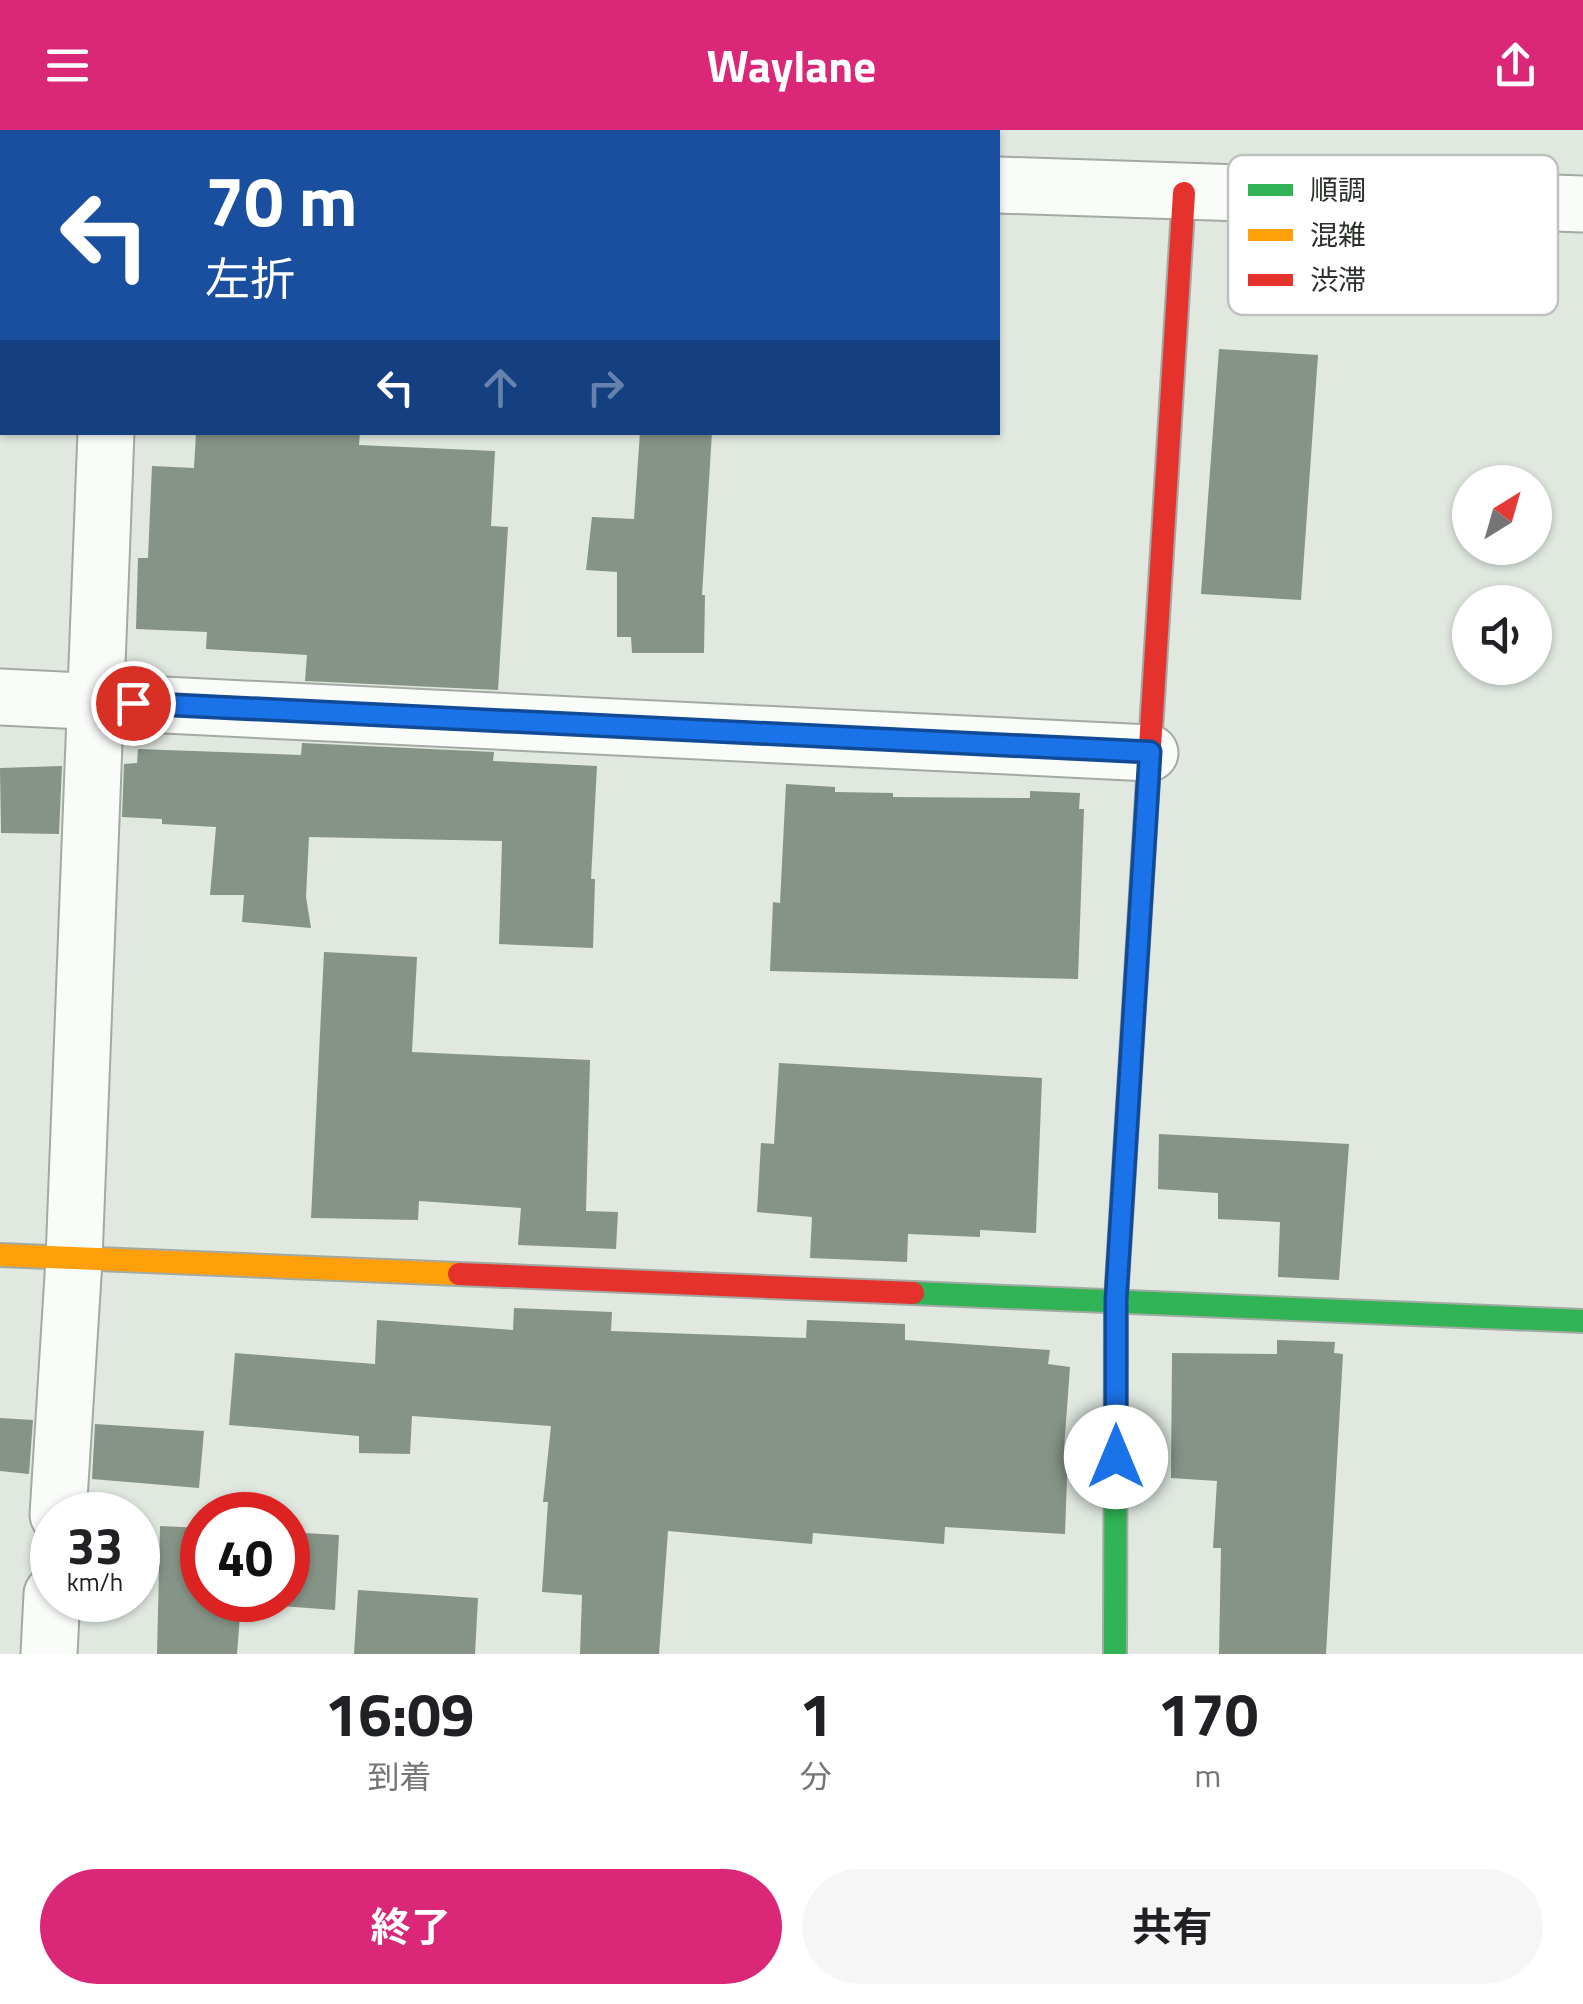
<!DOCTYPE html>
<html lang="ja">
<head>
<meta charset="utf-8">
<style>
  body { margin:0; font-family:"Titillium Web","Noto Sans JP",sans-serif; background:#f6f6f6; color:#202124; height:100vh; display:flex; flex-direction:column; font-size:38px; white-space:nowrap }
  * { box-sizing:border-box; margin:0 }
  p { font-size:32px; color:#757577 }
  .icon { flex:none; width:55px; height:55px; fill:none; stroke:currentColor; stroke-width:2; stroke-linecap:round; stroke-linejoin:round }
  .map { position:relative; height:1524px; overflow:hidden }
  .drawer { display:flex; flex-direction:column; background:#fff; flex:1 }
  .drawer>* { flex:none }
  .guide { position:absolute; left:0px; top:0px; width:1000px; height:305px; box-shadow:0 2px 8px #0004; background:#1a4fa0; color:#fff; overflow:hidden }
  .needle { width:65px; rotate:37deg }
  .fabs { position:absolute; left:1452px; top:335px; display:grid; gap:20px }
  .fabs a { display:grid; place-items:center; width:100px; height:100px; border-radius:50%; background:#fff; box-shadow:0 2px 8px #0004; font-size:50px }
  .speed { position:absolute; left:30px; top:1362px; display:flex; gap:20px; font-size:50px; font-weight:700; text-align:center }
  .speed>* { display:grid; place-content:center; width:130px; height:130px; border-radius:50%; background:#fff; box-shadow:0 2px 8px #0004; line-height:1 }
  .speed small { font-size:25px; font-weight:400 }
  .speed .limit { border:15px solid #d22; background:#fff; color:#111 }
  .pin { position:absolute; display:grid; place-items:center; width:85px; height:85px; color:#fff; margin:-42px; border:5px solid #fff; border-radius:50%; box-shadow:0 2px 10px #0007 }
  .me { position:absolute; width:110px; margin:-55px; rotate:0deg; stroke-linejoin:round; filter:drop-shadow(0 0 8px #0008) }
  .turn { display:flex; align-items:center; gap:35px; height:210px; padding:0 40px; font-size:45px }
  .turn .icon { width:130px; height:130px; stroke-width:2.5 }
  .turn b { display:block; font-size:70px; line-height:85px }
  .lanes { display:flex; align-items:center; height:95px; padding:0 40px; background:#0003; justify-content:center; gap:50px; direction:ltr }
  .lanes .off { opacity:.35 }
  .eta { display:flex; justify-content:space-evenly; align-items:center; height:170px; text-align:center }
  .eta b { font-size:60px; font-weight:700; line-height:70px }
  .primary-button { display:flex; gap:20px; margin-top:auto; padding:20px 40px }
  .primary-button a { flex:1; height:115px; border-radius:60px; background:#db2777; color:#fff; font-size:40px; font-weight:700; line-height:115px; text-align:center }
  .primary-button a+a { background:#f6f6f6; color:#202124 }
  header { display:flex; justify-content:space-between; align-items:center; height:130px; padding:0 40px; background:#db2777; color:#fff; font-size:45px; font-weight:700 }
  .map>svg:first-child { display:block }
  .building { fill:#859486 }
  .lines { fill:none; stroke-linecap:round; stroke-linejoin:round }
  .street-casing { stroke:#a3a9a3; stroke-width:59 }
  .fast-casing { stroke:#a3a9a3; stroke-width:26 }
  .slow-casing { stroke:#a3a9a3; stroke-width:26 }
  .jam-casing { stroke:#a3a9a3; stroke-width:26 }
  .street { stroke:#fafcfa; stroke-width:55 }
  .fast { stroke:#30b455; stroke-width:22 }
  .slow { stroke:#ff9f0a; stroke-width:22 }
  .jam { stroke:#e5322d; stroke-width:22 }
  .route-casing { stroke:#114b97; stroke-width:25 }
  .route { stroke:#1a73e8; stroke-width:18 }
  .key { fill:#fff; stroke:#bfc1bf; stroke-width:2.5 }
  .key-label { font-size:28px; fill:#2b302b }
</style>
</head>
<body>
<header><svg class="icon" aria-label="menu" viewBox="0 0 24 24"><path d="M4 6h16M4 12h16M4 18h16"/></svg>Waylane<svg class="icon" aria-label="share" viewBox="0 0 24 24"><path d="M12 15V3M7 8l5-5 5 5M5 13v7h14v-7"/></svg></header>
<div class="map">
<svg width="1583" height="1524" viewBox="0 0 1583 1524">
  <rect width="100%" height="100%" fill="#e0e8e0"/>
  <g class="building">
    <polygon points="1219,219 1318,225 1301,470 1201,464"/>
    <polygon points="196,302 360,302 359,315 495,321 491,396 508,397 498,560 305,551 307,525 206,519 207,502 136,499 138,428 148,428 152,336 194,338"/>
    <polygon points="640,302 712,302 702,465 705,465 704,523 632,523 631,507 617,507 617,442 586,440 592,387 634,389"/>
    <polygon points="302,613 494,622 493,631 597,636 591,749 595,749 593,818 499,814 502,711 309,707 306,767 311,798 242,792 244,765 210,765 216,697 162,694 162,689 122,687 124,634 137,633 138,619 301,625"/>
    <polygon points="62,636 59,704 1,703 0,638"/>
    <polygon points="786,654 835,657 835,662 893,663 893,667 1030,668 1030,661 1080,663 1079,679 1084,679 1078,849 770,841 773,772 780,773"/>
    <polygon points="324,822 417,827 412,922 590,930 586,1081 618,1082 616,1119 518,1115 521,1078 419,1071 418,1090 311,1088"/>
    <polygon points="779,933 1042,948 1036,1103 980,1100 980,1107 908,1104 907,1132 810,1128 812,1087 757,1082 761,1013 774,1014"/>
    <polygon points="1159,1004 1349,1014 1339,1150 1278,1147 1280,1092 1218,1089 1218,1063 1158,1059"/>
    <polygon points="514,1178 612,1182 611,1201 806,1208 807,1190 905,1194 905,1210 1050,1220 1048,1234 1070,1237 1064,1319 1068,1319 1065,1404 945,1397 944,1414 813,1403 812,1414 668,1401 659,1524 580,1524 582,1465 542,1462 548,1372 543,1372 551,1296 412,1286 410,1324 359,1323 359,1306 229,1295 235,1223 375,1234 377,1190 513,1200"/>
    <polygon points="1277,1210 1335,1212 1334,1223 1343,1224 1326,1524 1219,1524 1221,1418 1213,1418 1217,1351 1171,1348 1172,1223 1277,1224"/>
    <polygon points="0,1288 33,1290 29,1344 0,1341"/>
    <polygon points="95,1294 204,1301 199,1358 92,1349"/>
    <polygon points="160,1396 202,1398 202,1470 288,1470 288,1402 339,1405 335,1480 241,1473 237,1524 157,1524"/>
    <polygon points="358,1460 478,1468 475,1524 354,1524"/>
  </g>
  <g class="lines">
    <defs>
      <g id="street">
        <polyline points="98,0 104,2"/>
        <polyline points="998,55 1583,74"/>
        <polyline points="0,567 1150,623"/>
        <polyline points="58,1385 74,1130 106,302"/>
        <polyline points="49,1524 52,1464"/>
      </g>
      <g id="fast">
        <polyline points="913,1163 1583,1191"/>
        <polyline points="1115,1524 1116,1170 1147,666"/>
      </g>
      <polyline id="slow" points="0,1125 459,1144"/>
      <g id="jam">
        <polyline points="1147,666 1184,63"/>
        <polyline points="459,1144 913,1163"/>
      </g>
    </defs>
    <use href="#street" class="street-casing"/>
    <use href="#fast" class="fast-casing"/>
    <use href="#slow" class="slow-casing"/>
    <use href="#jam" class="jam-casing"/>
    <use href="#street" class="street"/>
    <use href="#fast" class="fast"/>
    <use href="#slow" class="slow"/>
    <use href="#jam" class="jam"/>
  </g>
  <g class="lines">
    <defs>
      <polyline id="route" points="133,573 1150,622 1116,1170 1116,1327"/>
    </defs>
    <use href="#route" class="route-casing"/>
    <use href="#route" class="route"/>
  </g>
  <rect x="1228" y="25" width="330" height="160" rx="15" class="key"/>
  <rect x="1248" y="54" width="45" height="12" fill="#30b455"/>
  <rect x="1248" y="99" width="45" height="12" fill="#ff9f0a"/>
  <rect x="1248" y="144" width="45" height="12" fill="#e5322d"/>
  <g class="key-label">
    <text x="1310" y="70">順調</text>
    <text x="1310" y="115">混雑</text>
    <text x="1310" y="160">渋滞</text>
  </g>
</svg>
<div class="fabs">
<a><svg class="needle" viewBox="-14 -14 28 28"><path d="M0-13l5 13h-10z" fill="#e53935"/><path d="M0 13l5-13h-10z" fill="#757577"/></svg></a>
<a><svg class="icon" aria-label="sound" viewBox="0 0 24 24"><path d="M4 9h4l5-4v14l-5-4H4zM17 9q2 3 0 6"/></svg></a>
</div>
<div class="speed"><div>33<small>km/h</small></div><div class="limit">40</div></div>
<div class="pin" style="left:133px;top:573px;background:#d93025"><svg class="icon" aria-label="arrive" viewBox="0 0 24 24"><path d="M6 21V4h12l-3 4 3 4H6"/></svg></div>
<svg class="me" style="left:1116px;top:1327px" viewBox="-20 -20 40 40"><circle r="19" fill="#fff"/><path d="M0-13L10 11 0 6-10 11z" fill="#1a73e8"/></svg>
<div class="guide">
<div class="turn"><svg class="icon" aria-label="left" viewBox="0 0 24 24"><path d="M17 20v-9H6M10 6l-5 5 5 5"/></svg><div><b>70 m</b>左折</div></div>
<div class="lanes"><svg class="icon" aria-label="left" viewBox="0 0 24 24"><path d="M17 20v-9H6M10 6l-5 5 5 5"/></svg><svg class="icon off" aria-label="ahead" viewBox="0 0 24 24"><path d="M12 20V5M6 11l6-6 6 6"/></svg><svg class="icon off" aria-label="right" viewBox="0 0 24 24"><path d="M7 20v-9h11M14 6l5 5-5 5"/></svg></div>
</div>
</div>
<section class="drawer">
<div class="eta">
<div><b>16:09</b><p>到着</p></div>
<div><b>1</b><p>分</p></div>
<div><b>170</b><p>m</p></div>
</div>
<div class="primary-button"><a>終了</a><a>共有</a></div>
</section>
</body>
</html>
